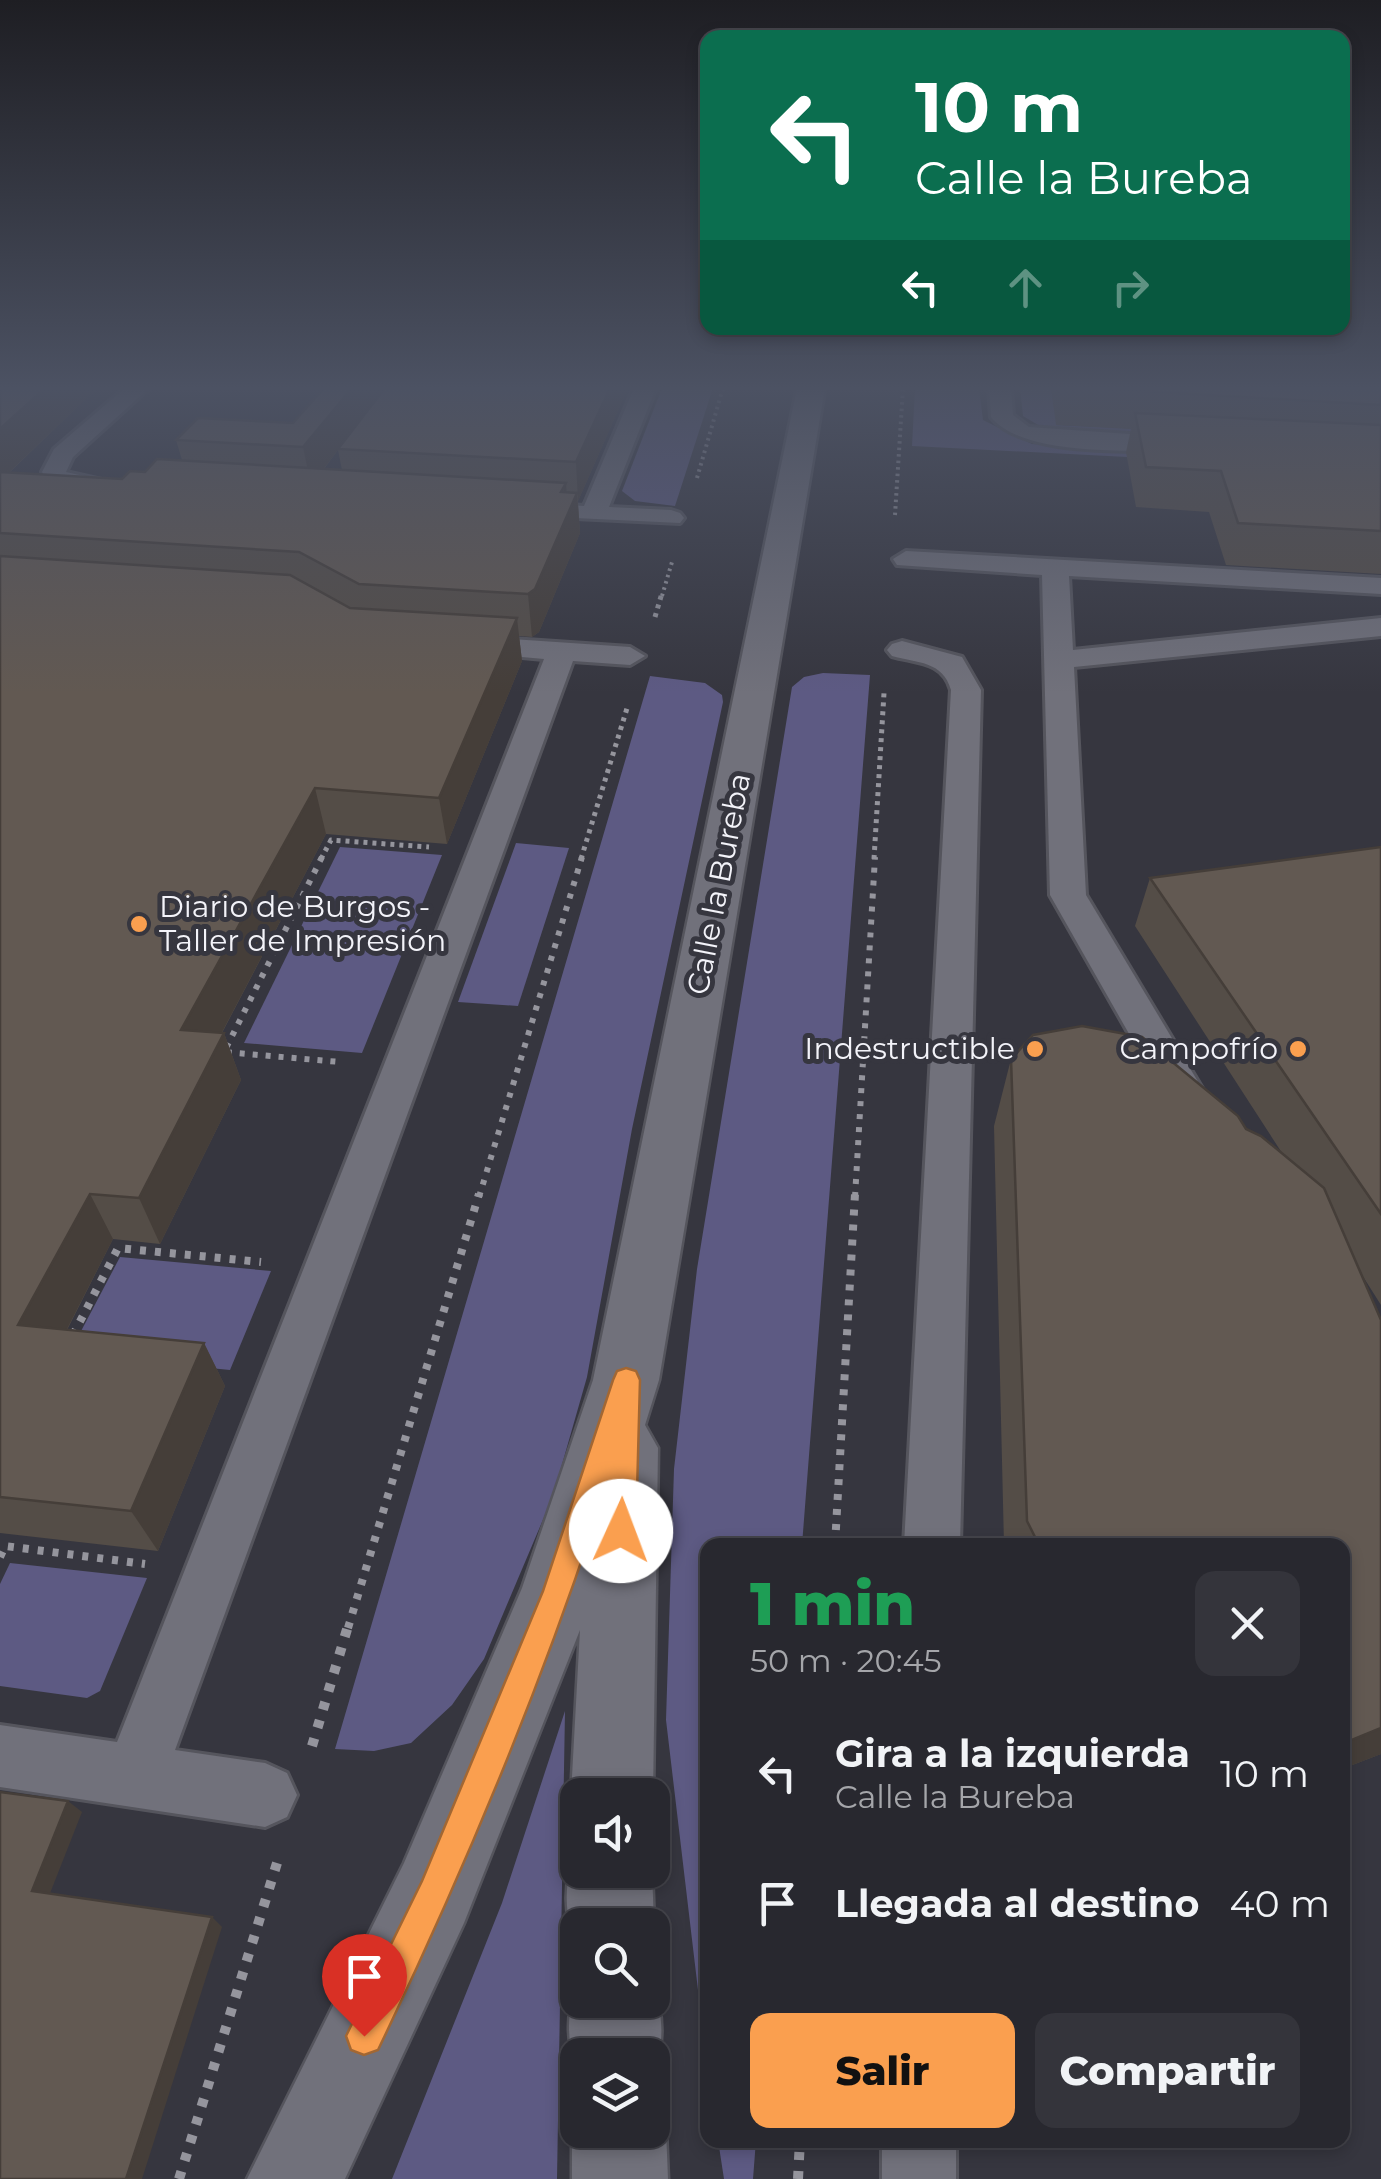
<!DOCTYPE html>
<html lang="es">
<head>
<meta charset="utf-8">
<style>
  body { margin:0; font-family:Montserrat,sans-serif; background:#34343b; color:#f1f3f6; height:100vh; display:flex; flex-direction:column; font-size:38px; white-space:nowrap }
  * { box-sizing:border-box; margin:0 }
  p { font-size:32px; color:#a5a6aa }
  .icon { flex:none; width:55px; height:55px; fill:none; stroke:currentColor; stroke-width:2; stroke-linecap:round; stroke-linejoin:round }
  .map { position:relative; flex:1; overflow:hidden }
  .sheet { position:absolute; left:700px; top:1538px; width:650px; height:610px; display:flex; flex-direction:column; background:#28282f; border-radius:20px; box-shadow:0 5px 15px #0003,0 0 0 2px #44444b }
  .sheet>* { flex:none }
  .guide { position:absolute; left:700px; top:30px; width:650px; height:305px; border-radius:20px; box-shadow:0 5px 15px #0003,0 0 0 2px #44444b; background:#0b6e4f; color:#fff; overflow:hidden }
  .tools { position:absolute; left:560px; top:1778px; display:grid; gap:20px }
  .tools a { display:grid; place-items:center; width:110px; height:110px; border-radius:20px; background:#28282f; box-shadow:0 5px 15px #0003,0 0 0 2px #44444b; font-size:50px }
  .pin { position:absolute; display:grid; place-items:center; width:85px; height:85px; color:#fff; margin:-102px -42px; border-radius:50% 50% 50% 0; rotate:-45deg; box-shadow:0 0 10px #0007 }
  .pin .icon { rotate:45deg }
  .me { position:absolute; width:110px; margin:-55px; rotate:2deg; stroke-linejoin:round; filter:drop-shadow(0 0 8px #0008) }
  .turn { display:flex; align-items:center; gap:35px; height:210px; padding:0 50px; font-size:45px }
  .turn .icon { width:130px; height:130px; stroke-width:2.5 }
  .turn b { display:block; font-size:70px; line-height:85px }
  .lanes { display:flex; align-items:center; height:95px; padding:0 50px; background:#0003; justify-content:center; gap:50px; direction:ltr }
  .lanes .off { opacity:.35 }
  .round { display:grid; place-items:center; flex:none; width:105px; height:105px; border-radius:20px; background:#34343b }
  .head { display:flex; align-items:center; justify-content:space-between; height:170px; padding:0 50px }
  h1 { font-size:60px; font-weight:800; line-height:75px; color:#1e9e55 }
  .action { display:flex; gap:20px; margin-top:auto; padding:20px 50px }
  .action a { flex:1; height:115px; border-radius:20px; background:#fa9f4f; color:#111; font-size:40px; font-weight:800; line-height:115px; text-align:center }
  .action a+a { background:#34343b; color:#f1f3f6 }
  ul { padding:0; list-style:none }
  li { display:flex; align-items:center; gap:30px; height:130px; padding:0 50px }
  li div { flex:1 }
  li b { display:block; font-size:38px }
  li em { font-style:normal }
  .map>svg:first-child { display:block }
  .green { fill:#5d5a83 }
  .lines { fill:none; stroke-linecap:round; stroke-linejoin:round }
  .lane-casing { stroke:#55555d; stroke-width:6 }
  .street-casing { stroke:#55555d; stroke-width:5 }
  .path-far4 { stroke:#95959d; stroke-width:4; stroke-dasharray:2.5 4; stroke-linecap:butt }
  .path-far3 { stroke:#95959d; stroke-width:5; stroke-dasharray:4 5; stroke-linecap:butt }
  .path-far2 { stroke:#95959d; stroke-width:6; stroke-dasharray:5 8; stroke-linecap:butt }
  .path-far1 { stroke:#95959d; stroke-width:8; stroke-dasharray:6 9; stroke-linecap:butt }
  .path { stroke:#95959d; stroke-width:10; stroke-dasharray:8 11; stroke-linecap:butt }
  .lane { fill:#71717b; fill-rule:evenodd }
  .street { fill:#71717b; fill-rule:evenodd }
  .wall { fill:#544d47; fill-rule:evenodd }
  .shaded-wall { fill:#453e39 }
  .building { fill:#625952; stroke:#453e39; stroke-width:2.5 }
  .route { fill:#fa9f4f; stroke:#a26733; stroke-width:2.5 }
  .poi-dot { fill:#fa9f4f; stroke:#36363f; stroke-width:4 }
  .labels { text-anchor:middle; stroke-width:10; stroke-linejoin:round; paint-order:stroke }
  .street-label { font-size:30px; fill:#f3f3f9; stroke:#36363f }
  .poi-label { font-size:30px; fill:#f3f3f9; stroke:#36363f; text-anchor:end }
</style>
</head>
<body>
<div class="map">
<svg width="1381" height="2179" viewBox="0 0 1381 2179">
  <rect width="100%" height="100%" fill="#36363f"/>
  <g class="green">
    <polygon points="662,388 713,388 675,506 635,501 622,491"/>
    <polygon points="915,388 979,388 983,420 1032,444 1381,464 1381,470 912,446"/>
    <polygon points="1020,388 1051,388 1057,425 1358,439 1362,447 1045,429 1023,416"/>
    <polygon points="823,673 870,675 802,1545 708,1545 707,2066 666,1720 674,1469 697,1269 792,687 804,677"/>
    <polygon points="650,676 705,683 722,695 723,702 632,1129 587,1377 553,1496 484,1659 452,1705 411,1743 374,1751 335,1749"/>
    <polygon points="516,843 569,848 518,1006 458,1002"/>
    <polygon points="340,847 442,855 362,1053 244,1043"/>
    <polygon points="120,1257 271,1271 230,1370 69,1354"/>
    <polygon points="10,1563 147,1578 100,1691 87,1698 0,1686 0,1584"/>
    <polygon points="565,1711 557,2179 392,2179 502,1903"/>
    <polygon points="718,2140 756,2140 753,2179 724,2179"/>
  </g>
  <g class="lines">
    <defs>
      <g id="lane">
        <polygon points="125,388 149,388 73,457 66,472 115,483 118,488 115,493 51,487 42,472 54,449"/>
        <polygon points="634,388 656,388 609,507 671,510 680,513 684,518 680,523 513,515 509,510 522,502 584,506"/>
        <path d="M989,388H1011L1013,415L1029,427L1186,438L1198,445L1186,452C1135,449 1024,458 991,417Z"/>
        <polygon points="906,551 1381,578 1381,594 1069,576 1073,650 1381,618 1381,636 1074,667 1086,895 1209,1100 1203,1111 1188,1116 1173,1111 1050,895 1042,575 897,565 893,559"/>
        <polygon points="466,636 630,647 645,656 630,665 573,661 175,1750 265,1763 287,1773 297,1795 287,1817 265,1827 0,1787 0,1725 117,1742 544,659 456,651 451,645 456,639"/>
        <path d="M902,641L962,657L981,690L960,1545H904L951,690C943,661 917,663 892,656L887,650L892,644Z"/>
        <rect x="882" y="2140" width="74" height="39"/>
      </g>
      <g id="street">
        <polygon points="797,388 825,388 659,1380 645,1425 658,1448 653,1795 578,1795 578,1811 571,1795 580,1630 464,1923 345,2179 247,2179 404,1863 522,1588 593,1380"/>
        <path d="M578,1846V1870H652L654,1925L652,1930V1925H578V1949C563,1915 563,1880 578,1846Z"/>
        <path d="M578,1980V2000H652V1985C665,2014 664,2049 652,2078V2055H578V2073C566,2044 566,2009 578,1980Z"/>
        <polygon points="652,2097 666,2130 668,2179 572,2179 572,2130 578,2116 578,2130 652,2130"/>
      </g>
    </defs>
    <use href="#lane" class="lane-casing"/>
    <use href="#street" class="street-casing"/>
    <g class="path-far4">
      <polyline points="697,478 723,388"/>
      <polyline points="895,515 903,388"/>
      <polyline points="662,596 672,562"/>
    </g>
    <g class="path-far3">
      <polyline points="655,617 662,593"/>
      <polyline points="321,859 331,840 429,847"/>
      <polyline points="581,859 628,705"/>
      <polyline points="874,859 884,693"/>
    </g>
    <g class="path-far2">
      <polyline points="322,857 224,1052 340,1062"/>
      <polyline points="479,1197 582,857"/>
      <polyline points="855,1197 875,857"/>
    </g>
    <g class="path-far1">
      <polyline points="73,1335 118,1248 261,1262"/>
      <polyline points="835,1545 855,1194"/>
      <polyline points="0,1557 5,1546 145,1564"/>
      <polyline points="348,1628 479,1194"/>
    </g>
    <g class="path">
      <polyline points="312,1746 348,1626"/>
      <polyline points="179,2179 277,1863"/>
      <polyline points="798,2179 800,2140"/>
    </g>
    <use href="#lane" class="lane"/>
    <use href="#street" class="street"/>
  </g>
  <g class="wall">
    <path d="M0,388H97L9,473L122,479L182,460L176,440L293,423L324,388H628L578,501L580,533L539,632L532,637L519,636L522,661L447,844L326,834L222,1033H224L241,1080L160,1244L113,1239L67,1330L204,1343L225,1386L158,1551L0,1533ZM338,450L342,470L324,469Z"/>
    <polygon points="1051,388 1381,388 1381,574 1226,565 1209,512 1136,507 1126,452 1131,429 1056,425"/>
    <polygon points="1381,847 1381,1305 1362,1275 1381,1320 1381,1754 1342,1769 1342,1545 1004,1545 994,1126 1011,1059 1246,1129 1282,1153 1135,926 1150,878"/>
  </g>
  <g class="shaded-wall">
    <polygon points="45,388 97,388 0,481 0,429"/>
    <polygon points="352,388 386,388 311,485 303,447"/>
    <polygon points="610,388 628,388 578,501 576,462"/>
    <polygon points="566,483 568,514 577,493 580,533 539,632 532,637 528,594"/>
    <polygon points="517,618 522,661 447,844 439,798"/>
    <polygon points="315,788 326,834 199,1076 181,1030"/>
    <polygon points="224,1033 241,1080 160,1244 139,1198"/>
    <polygon points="90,1194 113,1239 47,1368 18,1325"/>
    <polygon points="204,1343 225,1386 158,1551 131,1511"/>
    <polygon points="1381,1728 1381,1754 1342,1769 1342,1744"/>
    <polygon points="68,1801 82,1812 47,1901 32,1891"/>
    <polygon points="212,1917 222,1927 142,2179 126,2179"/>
  </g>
  <g class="building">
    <polygon points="0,388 45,388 0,429"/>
    <polygon points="324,388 352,388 303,447 176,440 198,418 293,423"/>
    <polygon points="385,388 610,388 576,462 338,449"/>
    <polygon points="1089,388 1381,388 1381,405"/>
    <polygon points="1135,413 1381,425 1381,531 1238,523 1221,471 1146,467"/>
    <polygon points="157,459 566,483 561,492 577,493 535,589 528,594 359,584 299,552 0,533 0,472 122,479 130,471 145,472"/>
    <polygon points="0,556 290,575 350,608 517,618 439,798 315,788 181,1030 224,1033 139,1198 90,1194 18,1325 204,1343 131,1511 0,1497"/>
    <polygon points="1381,847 1381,1214 1150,878"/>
    <polygon points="1082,1026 1142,1037 1238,1116 1246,1129 1261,1136 1324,1188 1381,1320 1381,1728 1342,1744 1342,1545 1039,1545 1027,1521 1011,1059 1033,1035"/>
    <polygon points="0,1792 68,1801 32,1891 212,1917 126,2179 0,2179"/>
  </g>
  <linearGradient id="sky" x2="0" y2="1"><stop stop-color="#1e1e23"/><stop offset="0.56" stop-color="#4c5263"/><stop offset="1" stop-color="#4c5263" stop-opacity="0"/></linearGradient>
  <rect width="1381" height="693" fill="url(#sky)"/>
  <path class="route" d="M626,1368L636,1371L640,1380L636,1531L631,1541L621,1545L610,1541L606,1531L608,1481C546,1676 467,1865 378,2050L364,2055L351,2050L346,2036L422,1881L543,1591L613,1380L617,1371Z"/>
  <g class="poi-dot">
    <circle cx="139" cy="924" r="10"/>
    <circle cx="1035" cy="1049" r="10"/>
    <circle cx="1298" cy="1049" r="10"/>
  </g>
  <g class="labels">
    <g class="street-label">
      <text transform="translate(719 884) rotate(-79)" y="10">Calle la Bureba</text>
    </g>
    <g class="poi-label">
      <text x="159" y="917" text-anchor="start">Diario de Burgos -<tspan x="159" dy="34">Taller de Impresión</tspan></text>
      <text x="1015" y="1059">Indestructible</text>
      <text x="1278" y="1059">Campofrío</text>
    </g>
  </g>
</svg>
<div class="tools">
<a><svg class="icon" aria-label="sound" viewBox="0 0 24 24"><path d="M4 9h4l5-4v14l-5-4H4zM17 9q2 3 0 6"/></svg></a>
<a><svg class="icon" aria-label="search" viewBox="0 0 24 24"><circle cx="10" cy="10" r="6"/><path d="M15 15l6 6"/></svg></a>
<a><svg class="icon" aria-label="layers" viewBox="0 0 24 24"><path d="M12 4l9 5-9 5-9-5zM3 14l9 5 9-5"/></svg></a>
</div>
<div class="pin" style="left:364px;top:2036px;background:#d93025"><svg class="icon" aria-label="arrive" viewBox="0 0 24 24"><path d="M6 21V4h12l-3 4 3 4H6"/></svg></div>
<svg class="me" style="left:621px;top:1531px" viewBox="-20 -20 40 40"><circle r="19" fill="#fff"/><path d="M0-13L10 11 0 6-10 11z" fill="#fa9f4f"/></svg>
<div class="guide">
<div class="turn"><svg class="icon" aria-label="left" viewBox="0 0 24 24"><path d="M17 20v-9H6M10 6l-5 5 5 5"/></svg><div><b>10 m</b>Calle la Bureba</div></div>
<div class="lanes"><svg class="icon" aria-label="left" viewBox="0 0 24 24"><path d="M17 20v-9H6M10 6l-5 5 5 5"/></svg><svg class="icon off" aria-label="ahead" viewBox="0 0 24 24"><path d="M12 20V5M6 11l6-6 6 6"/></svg><svg class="icon off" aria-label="right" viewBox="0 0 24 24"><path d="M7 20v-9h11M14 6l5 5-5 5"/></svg></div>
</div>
<section class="sheet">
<div class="head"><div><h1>1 min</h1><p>50 m · 20:45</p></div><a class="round"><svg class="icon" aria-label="close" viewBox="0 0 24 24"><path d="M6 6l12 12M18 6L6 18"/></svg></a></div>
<ul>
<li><svg class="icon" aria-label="left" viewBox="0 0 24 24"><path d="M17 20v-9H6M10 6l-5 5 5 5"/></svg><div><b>Gira a la izquierda</b><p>Calle la Bureba</p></div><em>10 m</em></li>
<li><svg class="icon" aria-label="arrive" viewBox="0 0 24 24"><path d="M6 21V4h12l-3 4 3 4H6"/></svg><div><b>Llegada al destino</b></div><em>40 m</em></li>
</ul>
<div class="action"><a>Salir</a><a>Compartir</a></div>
</section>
</div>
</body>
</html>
